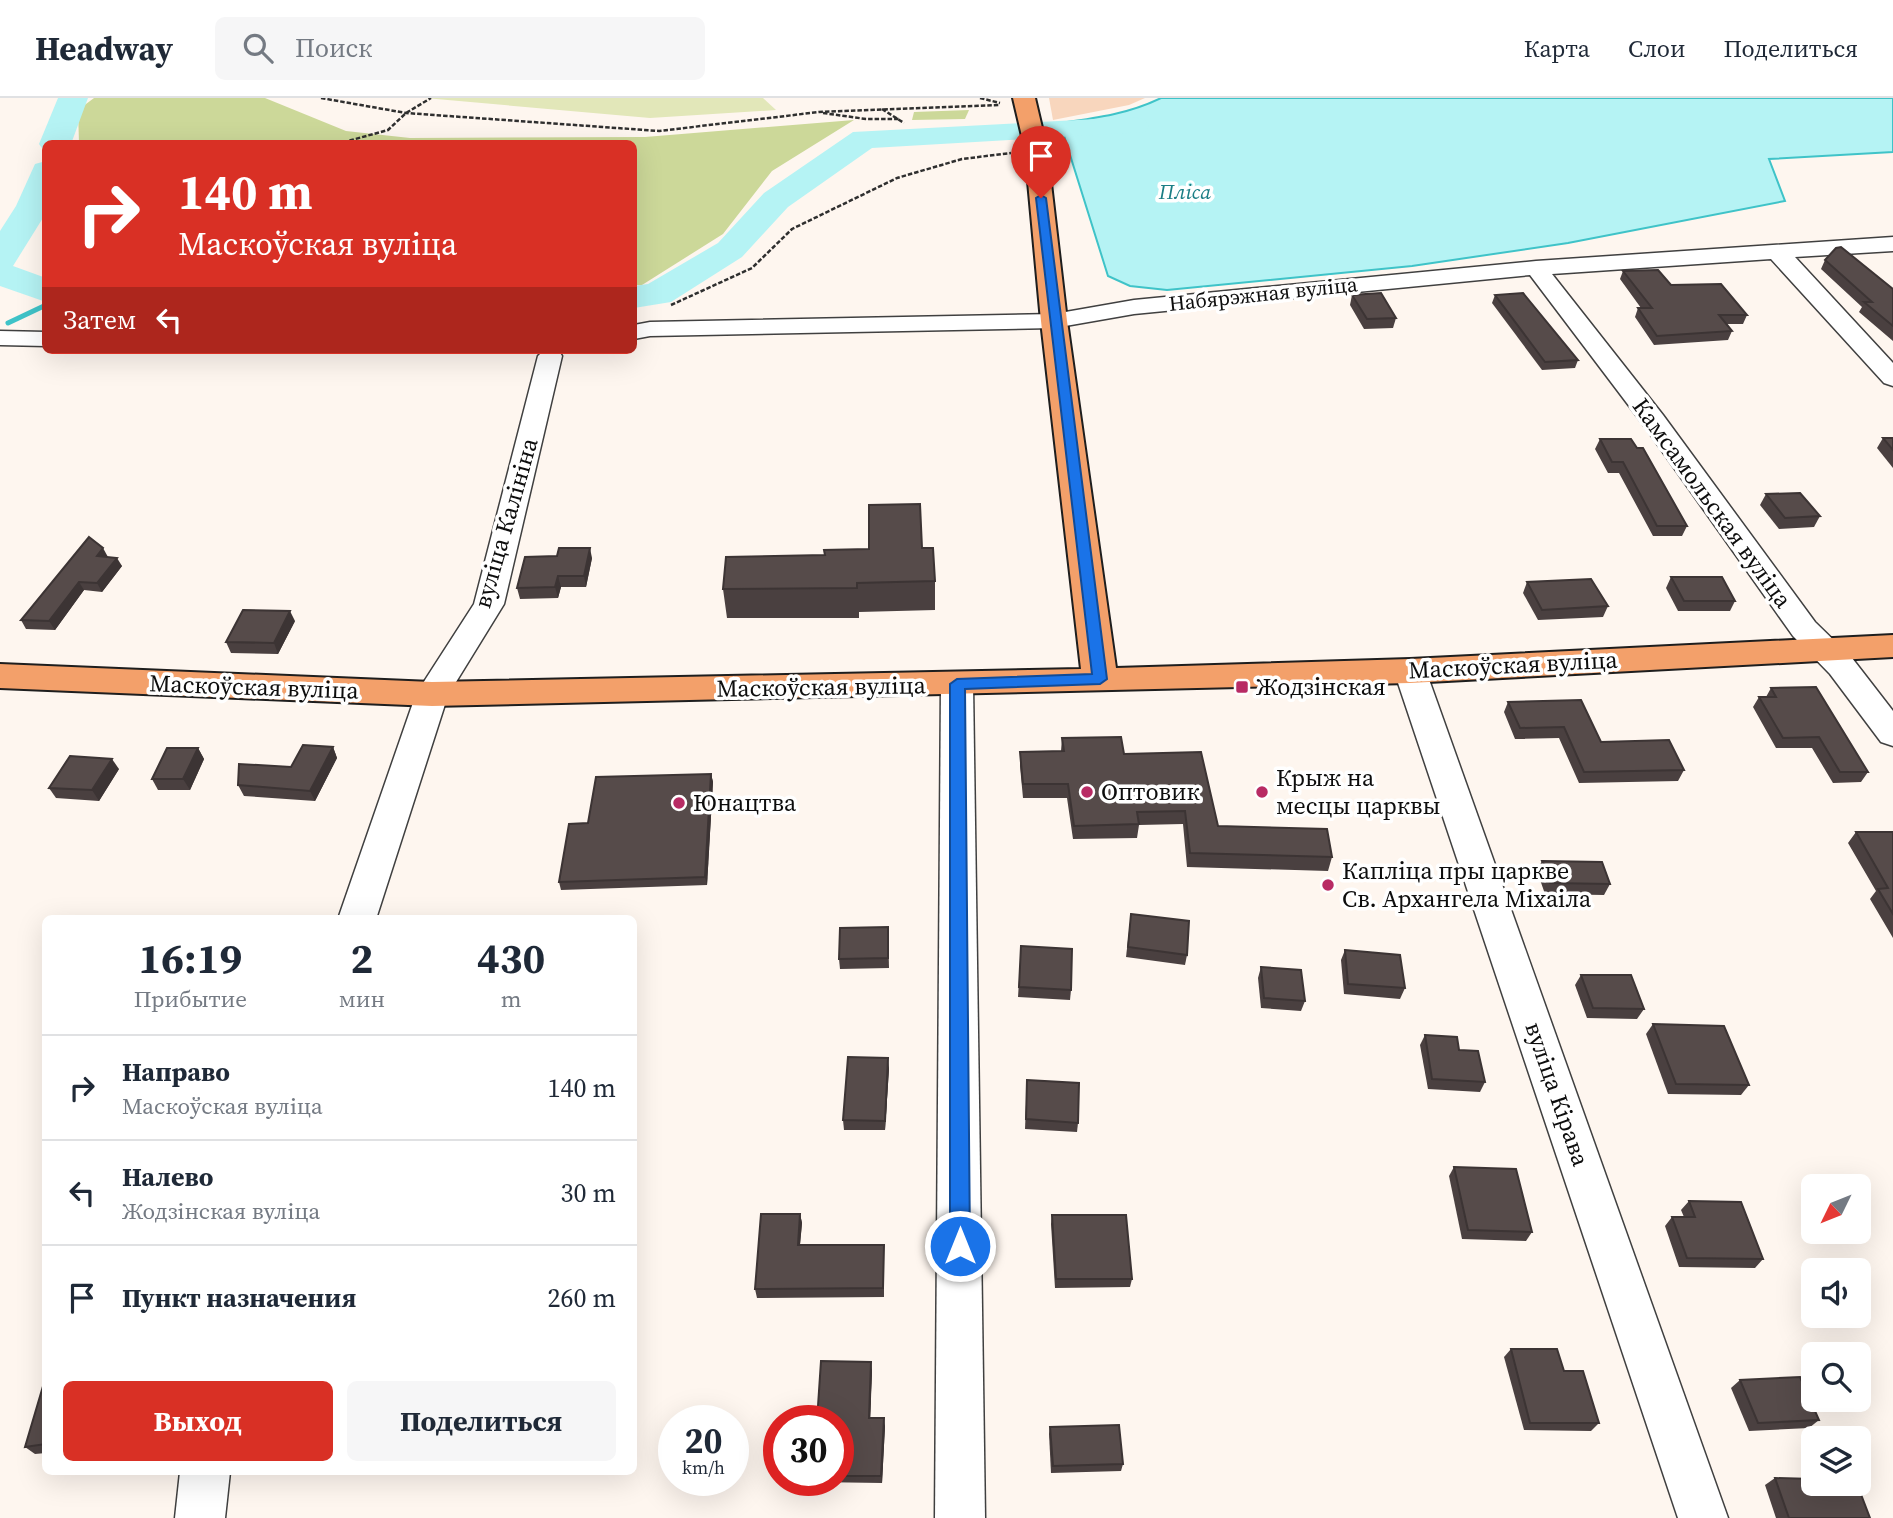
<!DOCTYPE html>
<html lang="ru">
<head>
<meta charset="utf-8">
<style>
  body { margin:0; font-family:"Source Serif 4",serif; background:#f6f6f7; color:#1f2937; height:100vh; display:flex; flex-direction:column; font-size:26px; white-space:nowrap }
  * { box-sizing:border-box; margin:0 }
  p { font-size:23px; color:#747a83 }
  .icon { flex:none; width:38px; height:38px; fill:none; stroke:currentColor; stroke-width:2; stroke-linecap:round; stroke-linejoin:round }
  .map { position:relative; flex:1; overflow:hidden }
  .side { position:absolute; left:42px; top:817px; width:595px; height:560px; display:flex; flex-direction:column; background:#fff; border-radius:10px; box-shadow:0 7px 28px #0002 }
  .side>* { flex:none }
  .guide { position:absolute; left:42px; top:42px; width:595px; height:214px; border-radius:10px; box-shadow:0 7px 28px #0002; background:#d93025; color:#fff; overflow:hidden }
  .needle { width:46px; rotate:227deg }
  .fabs { position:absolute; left:1801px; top:1076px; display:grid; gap:14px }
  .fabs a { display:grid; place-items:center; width:70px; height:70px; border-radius:10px; background:#fff; box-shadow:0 7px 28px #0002; font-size:35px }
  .speed { position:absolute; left:658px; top:1307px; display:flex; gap:14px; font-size:35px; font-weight:700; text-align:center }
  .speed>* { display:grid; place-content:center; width:91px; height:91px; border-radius:50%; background:#fff; box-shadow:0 7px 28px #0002; line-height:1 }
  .speed small { font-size:18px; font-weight:400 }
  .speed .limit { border:10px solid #d22; background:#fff; color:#111 }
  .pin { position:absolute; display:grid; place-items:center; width:60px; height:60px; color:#fff; margin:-72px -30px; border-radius:50% 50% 50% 0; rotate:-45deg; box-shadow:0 0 7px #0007 }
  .pin .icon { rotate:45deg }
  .me { position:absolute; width:77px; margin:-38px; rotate:0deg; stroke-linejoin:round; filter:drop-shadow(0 0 5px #0008) }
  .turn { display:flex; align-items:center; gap:24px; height:147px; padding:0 21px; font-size:32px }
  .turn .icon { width:91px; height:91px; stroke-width:2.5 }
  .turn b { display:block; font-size:49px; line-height:60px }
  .then { display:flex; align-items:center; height:66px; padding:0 21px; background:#0003; gap:14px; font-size:26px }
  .eta { display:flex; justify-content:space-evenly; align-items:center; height:119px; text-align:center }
  .eta b { font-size:42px; font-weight:700; line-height:49px }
  .action { display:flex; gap:14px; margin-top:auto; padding:14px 21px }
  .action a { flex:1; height:80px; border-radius:10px; background:#d93025; color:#fff; font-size:28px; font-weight:700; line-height:80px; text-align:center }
  .action a+a { background:#f6f6f7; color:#1f2937 }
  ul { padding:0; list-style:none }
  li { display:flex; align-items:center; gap:21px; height:105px; padding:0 21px; border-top:2px solid #e0e1e3 }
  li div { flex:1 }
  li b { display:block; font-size:26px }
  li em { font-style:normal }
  header { display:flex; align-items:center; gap:42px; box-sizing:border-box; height:98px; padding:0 35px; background:#fff; border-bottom:2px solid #e0e1e3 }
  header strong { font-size:33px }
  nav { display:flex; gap:38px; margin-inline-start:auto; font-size:24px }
  .search { width:490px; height:63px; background:#f6f6f7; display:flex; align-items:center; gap:18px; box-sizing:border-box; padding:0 24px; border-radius:10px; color:#747a83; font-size:26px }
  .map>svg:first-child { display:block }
  .green { fill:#e2e7b9 }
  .forest { fill:#ccd899 }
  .sand { fill:#f8d6bd }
  .water { fill:#b5f3f4; stroke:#3fc3c8; stroke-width:2 }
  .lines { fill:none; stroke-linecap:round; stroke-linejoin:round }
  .stream { stroke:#3fc3c8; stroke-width:5 }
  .river { fill:#b5f3f4; fill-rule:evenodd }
  .minor-casing { stroke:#404040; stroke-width:3 }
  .major-casing { stroke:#1e1e1e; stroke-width:4 }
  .path { stroke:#2f2f2f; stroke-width:2.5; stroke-dasharray:4.5 2; stroke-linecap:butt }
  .minor { fill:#fff; fill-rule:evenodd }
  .major { fill:#f3a06a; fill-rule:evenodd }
  .wall { fill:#4a4040 }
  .shaded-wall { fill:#3c3434 }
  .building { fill:#564b4a; stroke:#3c3434; stroke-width:2 }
  .route { fill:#1a73e8; stroke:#114b97; stroke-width:2 }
  .poi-dot { fill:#b82b64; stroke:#fff; stroke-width:2.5 }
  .labels { text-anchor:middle; stroke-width:7; stroke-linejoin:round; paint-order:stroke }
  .far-water-label { font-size:21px; font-style:italic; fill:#1a7e85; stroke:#fff }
  .far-street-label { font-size:21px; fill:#0d0d0d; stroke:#fff }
  .street-label { font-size:24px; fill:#0d0d0d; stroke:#fff }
  .poi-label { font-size:24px; fill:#0d0d0d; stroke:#fff; text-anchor:start }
</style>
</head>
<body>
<header>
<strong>Headway</strong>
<div class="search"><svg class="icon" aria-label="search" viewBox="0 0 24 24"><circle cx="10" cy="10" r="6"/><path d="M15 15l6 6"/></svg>Поиск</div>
<nav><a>Карта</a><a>Слои</a><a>Поделиться</a></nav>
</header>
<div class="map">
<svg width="1893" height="1420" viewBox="0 0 1893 1420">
  <rect width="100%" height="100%" fill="#fef6ef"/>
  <polygon class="green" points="425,0 763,0 776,12 650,20"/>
  <g class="forest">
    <polygon points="94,0 265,0 346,33 410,40 645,39 854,22 772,73 723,136 642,187 634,187 634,46 79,45 78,12"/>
    <polygon points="969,12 965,21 912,22 914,14"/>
  </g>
  <polygon class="sand" points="1049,0 1145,0 1129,7 1053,22"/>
  <path class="water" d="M1161,0H1893V54L1769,61L1785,103L1568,145L1412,168L1167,192L1130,188L1108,178L1060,25C1096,20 1128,16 1161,0Z"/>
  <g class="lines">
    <polyline class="stream" points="8,225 46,207"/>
    <g class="river">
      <polygon points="58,0 88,0 71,46 46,46 44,53 39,46"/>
      <polygon points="1134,19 1145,22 1149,28 1145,34 872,50 788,109 742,159 671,204 634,210 634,188 648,186 718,145 764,95 853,34"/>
      <polygon points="46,63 46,115 13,168 46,180 46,204 0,188 0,133 16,108 35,66"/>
    </g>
    <defs>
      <g id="minor">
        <polygon points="1893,139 1893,153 1795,159 1893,265 1893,288 1884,285 1771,161 1552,176 1663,317 1815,524 1852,560 1893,613 1893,648 1881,644 1830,576 1793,538 1645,329 1530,177 1134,216 1054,230 650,238 634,241 634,227 650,224 1054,216 1134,202 1536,163"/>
        <polygon points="0,233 46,234 46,248 0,247"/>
        <polygon points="544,252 559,253 562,258 504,506 448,597 376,821 338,821 416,596 474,506 538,258"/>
        <polygon points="1410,562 1421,565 1426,573 1728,1420 1678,1420 1394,573 1399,565"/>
        <polygon points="957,575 968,578 973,586 985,1420 935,1420 941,586 946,578"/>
        <polygon points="180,1374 230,1374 225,1420 175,1420"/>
      </g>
      <polygon id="major" points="1013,0 1035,0 1047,51 1067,223 1116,570 1410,561 1893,537 1893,559 1410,585 432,608 0,590 0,566 432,584 1081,571 1041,223 1025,51"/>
    </defs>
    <use href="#minor" class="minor-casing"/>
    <use href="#major" class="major-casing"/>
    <g class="path">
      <polyline points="321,0 406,15 659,33 819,14 1000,7"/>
      <polyline points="980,0 1000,5"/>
      <polyline points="882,11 904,25"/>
      <polyline points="823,15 866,21 899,21"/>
      <polyline points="337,46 388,32 406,15 431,0"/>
      <polyline points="671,207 752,170 792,131 897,80 962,61 1011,55"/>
    </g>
    <use href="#minor" class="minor"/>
    <use href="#major" class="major"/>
  </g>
  <g class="wall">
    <polygon points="1825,162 1893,191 1893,243 1859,214 1862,209 1821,171"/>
    <polygon points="1623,173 1671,187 1747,217 1743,226 1727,226 1732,233 1728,242 1654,247 1635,219 1638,210 1641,210 1620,181"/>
    <polygon points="1352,197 1396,220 1393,230 1364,231 1350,207"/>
    <polygon points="1495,197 1578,262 1575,270 1542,272 1492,205"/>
    <polygon points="1883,340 1893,340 1893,370 1877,350"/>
    <polygon points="1600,341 1687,428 1682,438 1653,438 1619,375 1608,375 1595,351"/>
    <polygon points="1766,396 1820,418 1814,429 1779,431 1760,407"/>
    <polygon points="922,450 935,483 935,512 859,514 859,520 727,520 723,491 825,457"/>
    <polygon points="108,459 122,468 102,494 84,492 55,532 26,531 21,522"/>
    <polygon points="592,460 586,489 561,489 558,500 520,501 517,490"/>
    <polygon points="1671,479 1735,503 1730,513 1678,513 1666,490"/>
    <polygon points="1527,484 1608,508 1603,519 1538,522 1523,495"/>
    <polygon points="295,523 278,556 231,555 226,544"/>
    <polygon points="1771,590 1868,674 1861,684 1833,685 1812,650 1776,650 1753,609 1759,599 1766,599"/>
    <polygon points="1508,604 1601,644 1684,672 1678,683 1579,685 1559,640 1515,641 1504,614"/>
    <polygon points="1062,640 1124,656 1218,728 1332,759 1328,773 1187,769 1183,726 1139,727 1137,740 1073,741 1067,700 1023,700 1020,668 1020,654 1061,653"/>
    <polygon points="333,649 337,660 315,703 244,698 238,687 291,669"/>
    <polygon points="198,650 204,661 190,692 158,692 152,681"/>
    <polygon points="119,671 99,703 56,700 49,690"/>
    <polygon points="711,676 713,684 707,787 561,792 559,784"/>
    <polygon points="1856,734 1893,734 1893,840 1870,801 1876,793 1848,745"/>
    <polygon points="1542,763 1610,786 1604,797 1545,796 1537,773"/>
    <polygon points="1131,816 1187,857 1185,867 1126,859"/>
    <polygon points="888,829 889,870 840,871 839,861"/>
    <polygon points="1021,848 1071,892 1070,902 1018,899"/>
    <polygon points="1345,852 1405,890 1400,901 1344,896 1341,862"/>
    <polygon points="1261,869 1305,903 1301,913 1261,910 1258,880"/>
    <polygon points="1581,877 1644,911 1637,921 1587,920 1575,887"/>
    <polygon points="1653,926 1749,987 1741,997 1668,996 1646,936"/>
    <polygon points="1425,937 1459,952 1485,984 1480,994 1428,991 1420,947"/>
    <polygon points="889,970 885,1032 844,1032 843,1022"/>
    <polygon points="1027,982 1078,1025 1077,1034 1025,1031"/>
    <polygon points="1454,1069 1532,1134 1526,1143 1462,1141 1449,1078"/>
    <polygon points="1689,1103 1763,1161 1755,1170 1679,1169 1665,1128 1672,1119 1684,1119 1681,1112"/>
    <polygon points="800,1116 802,1125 800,1147 884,1155 884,1199 757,1200 755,1191"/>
    <polygon points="1052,1117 1132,1181 1130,1189 1055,1190 1051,1126"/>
    <polygon points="1511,1251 1564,1273 1599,1325 1591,1333 1524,1332 1504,1259"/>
    <polygon points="872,1272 870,1320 885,1328 882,1385 815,1384 814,1382 838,1382 838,1323"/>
    <polygon points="46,1278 46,1355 35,1356 25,1349"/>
    <polygon points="1740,1282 1819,1322 1809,1330 1749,1333 1731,1290"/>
    <polygon points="1050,1329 1123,1366 1121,1373 1051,1375 1049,1336"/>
    <polygon points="1775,1380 1870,1420 1776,1420 1765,1387"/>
  </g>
  <g class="shaded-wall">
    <polygon points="103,450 108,459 97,458"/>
    <polygon points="590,450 592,460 586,489 584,478"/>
    <polygon points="117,460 122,468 102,494 97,485"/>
    <polygon points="558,478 561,489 558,500 555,489"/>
    <polygon points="79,484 84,492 55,532 49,523"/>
    <polygon points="290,513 295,523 278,556 274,545"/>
    <polygon points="333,649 337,660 315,703 310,693"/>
    <polygon points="198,650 204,661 190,692 183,681"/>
    <polygon points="112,661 119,671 99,703 92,692"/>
    <polygon points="711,676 713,684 707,787 705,779"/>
    <polygon points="888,960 889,970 885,1032 885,1023"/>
    <polygon points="800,1116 802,1125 799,1156 798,1147"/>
    <polygon points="871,1264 872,1272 870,1328 869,1320"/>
    <polygon points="884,1320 885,1328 882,1385 881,1378"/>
  </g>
  <g class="building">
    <polygon points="1841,149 1893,191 1893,228 1864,204 1872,204 1825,162 1836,150"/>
    <polygon points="1658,172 1671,187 1721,186 1747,217 1719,217 1732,233 1657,238 1638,210 1652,210 1623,173"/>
    <polygon points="1381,195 1396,220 1367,221 1352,197"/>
    <polygon points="1523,195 1578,262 1545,264 1495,197"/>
    <polygon points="1883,340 1893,340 1893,352"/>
    <polygon points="1600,341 1631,341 1637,350 1643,350 1687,428 1657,428 1623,364 1612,364"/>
    <polygon points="1800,395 1820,418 1785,420 1766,396"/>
    <polygon points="920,406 922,450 933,450 935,483 857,485 857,490 723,491 726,459 825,457 824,452 869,451 869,407"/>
    <polygon points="89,439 103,450 97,458 117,460 97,485 79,484 49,523 21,522"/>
    <polygon points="559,450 590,450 584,478 558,478 555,489 517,490 525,459 557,458"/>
    <polygon points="1671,479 1722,479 1735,503 1684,503"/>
    <polygon points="1591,481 1608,508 1542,512 1527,484"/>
    <polygon points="243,512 290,513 274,545 226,544"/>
    <polygon points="1816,589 1868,674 1840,674 1819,639 1783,640 1759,599 1776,599 1771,590"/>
    <polygon points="1581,602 1601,644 1669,642 1684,672 1584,674 1564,629 1520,630 1508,604"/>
    <polygon points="1121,639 1124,656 1201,654 1218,728 1327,731 1332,759 1190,755 1185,713 1137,714 1139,726 1074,728 1068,686 1023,686 1020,654 1064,653 1062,640"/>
    <polygon points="303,647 333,649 310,693 238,687 239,666 291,669"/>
    <polygon points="167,650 198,650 183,681 152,681"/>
    <polygon points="70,658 112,661 92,692 49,690"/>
    <polygon points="711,676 705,779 559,784 569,726 588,725 596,679"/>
    <polygon points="1856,734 1893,734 1893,816 1878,791 1888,790"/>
    <polygon points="1542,763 1602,764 1610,786 1550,785"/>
    <polygon points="1131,816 1189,823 1187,857 1128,849"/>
    <polygon points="888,829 888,860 839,861 840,830"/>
    <polygon points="1021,848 1072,851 1071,892 1019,889"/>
    <polygon points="1345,852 1400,857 1405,890 1348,886"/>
    <polygon points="1261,869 1301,872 1305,903 1264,900"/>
    <polygon points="1581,877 1631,877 1644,911 1593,910"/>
    <polygon points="1653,926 1724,928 1749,987 1676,986"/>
    <polygon points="1425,937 1457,939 1459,952 1478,953 1485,984 1432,981"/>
    <polygon points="848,959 888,960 885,1023 843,1022"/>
    <polygon points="1027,982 1079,985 1078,1025 1026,1021"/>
    <polygon points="1454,1069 1516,1071 1532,1134 1468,1132"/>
    <polygon points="1689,1103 1741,1104 1763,1161 1687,1160 1672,1119 1695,1119"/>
    <polygon points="761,1116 800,1116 798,1147 884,1147 883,1190 755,1191"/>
    <polygon points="1052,1117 1126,1117 1132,1181 1056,1181"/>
    <polygon points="1511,1251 1557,1251 1564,1273 1583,1273 1599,1325 1530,1325"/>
    <polygon points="821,1263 871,1264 869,1320 884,1320 881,1378 838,1378 838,1323 817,1323"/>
    <polygon points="46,1278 46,1346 25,1349"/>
    <polygon points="1800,1279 1819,1322 1758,1325 1740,1282"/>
    <polygon points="1119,1327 1123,1366 1053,1368 1050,1329"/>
    <polygon points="1775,1380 1813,1381 1813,1386 1857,1386 1870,1420 1789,1420"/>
  </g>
  <polygon class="route" points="1041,97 1046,100 1107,581 1100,586 965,591 970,1148 967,1155 960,1158 952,1155 950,1148 950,586 957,581 1092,576 1036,100"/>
  <g class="poi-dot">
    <rect x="1235" y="582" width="14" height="14" rx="3.5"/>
    <circle cx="1087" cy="694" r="7"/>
    <circle cx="1262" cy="694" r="7"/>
    <circle cx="679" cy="705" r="7"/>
    <circle cx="1328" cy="787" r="7"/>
  </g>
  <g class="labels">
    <g class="far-water-label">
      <text x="1185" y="101">Пліса</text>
    </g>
    <g class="far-street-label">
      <text transform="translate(1263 196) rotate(-6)" y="7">Набярэжная вуліца</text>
    </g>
    <g class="street-label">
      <text transform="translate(1712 405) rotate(54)" y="8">Камсамольская вуліца</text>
      <text transform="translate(506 425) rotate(-74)" y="8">вуліца Калініна</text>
      <text transform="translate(1513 567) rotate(-3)" y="8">Маскоўская вуліца</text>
      <text transform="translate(254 589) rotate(2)" y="8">Маскоўская вуліца</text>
      <text transform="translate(821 589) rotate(-1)" y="8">Маскоўская вуліца</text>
      <text transform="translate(1557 996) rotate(71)" y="8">вуліца Кірава</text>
    </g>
    <g class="poi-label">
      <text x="1256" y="597">Жодзінская</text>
      <text x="1276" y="688">Крыж на<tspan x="1276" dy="28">месцы царквы</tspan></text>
      <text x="1101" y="702">Оптовик</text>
      <text x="693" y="713">Юнацтва</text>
      <text x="1342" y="781">Капліца пры царкве<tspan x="1342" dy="28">Св. Архангела Міхаіла</tspan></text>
    </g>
  </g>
</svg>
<div class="fabs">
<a><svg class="needle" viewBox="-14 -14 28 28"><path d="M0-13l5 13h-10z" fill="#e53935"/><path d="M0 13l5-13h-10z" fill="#747a83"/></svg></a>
<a><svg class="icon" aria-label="sound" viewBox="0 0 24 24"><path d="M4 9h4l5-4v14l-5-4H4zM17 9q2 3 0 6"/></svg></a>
<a><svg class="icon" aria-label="search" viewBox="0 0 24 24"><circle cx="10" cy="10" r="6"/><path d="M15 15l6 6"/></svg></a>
<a><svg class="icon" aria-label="layers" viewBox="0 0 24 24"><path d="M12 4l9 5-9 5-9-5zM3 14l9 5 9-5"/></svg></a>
</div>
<div class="speed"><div>20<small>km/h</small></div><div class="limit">30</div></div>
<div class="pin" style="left:1041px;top:100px;background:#d93025"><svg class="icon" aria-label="arrive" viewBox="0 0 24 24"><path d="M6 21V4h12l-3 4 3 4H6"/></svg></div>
<svg class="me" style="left:960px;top:1148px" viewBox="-20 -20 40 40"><circle r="17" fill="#1a73e8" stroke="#fff" stroke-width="3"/><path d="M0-11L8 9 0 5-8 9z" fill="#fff"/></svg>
<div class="guide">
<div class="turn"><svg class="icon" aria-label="right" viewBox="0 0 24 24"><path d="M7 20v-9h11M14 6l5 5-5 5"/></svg><div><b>140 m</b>Маскоўская вуліца</div></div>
<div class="then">Затем<svg class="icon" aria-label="left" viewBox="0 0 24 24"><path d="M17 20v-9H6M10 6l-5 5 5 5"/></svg></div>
</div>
<section class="side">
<div class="eta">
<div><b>16:19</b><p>Прибытие</p></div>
<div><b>2</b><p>мин</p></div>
<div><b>430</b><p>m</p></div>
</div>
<ul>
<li><svg class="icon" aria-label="right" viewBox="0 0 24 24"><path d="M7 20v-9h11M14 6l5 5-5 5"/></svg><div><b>Направо</b><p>Маскоўская вуліца</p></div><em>140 m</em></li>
<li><svg class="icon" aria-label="left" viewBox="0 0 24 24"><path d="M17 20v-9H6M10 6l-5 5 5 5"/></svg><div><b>Налево</b><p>Жодзінская вуліца</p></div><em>30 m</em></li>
<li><svg class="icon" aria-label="arrive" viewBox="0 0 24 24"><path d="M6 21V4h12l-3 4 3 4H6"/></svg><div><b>Пункт назначения</b></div><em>260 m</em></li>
</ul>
<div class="action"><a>Выход</a><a>Поделиться</a></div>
</section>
</div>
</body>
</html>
